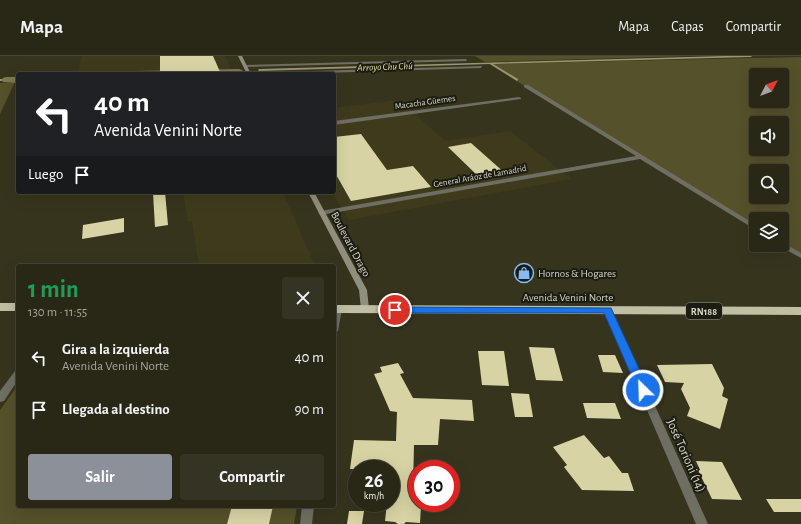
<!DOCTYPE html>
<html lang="es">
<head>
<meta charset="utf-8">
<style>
  body { margin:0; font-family:"Alegreya Sans",sans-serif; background:#353323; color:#f1f3f6; height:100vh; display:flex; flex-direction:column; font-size:15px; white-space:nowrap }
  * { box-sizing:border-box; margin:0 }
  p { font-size:13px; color:#a5a5a1 }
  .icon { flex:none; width:22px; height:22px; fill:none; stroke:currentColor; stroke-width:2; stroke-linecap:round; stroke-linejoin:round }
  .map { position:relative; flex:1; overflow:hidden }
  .panel { position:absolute; left:16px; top:208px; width:320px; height:244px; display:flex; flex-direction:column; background:#292716; border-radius:4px; box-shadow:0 4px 16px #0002,0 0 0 1px #454435 }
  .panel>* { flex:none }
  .guide { position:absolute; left:16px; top:16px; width:320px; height:122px; border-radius:4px; box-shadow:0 4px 16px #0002,0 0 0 1px #454435; background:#202124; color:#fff; overflow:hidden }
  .needle { width:26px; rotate:48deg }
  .controls { position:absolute; left:749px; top:12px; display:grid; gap:8px }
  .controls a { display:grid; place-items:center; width:40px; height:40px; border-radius:4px; background:#292716; box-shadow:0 4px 16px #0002,0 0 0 1px #454435; font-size:20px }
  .speed { position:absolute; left:348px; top:404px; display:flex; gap:8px; font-size:20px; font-weight:700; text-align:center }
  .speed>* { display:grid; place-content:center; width:52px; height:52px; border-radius:50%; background:#292716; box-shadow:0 4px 16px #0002,0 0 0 1px #454435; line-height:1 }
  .speed small { font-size:10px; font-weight:400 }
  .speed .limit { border:6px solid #d22; background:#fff; color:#111 }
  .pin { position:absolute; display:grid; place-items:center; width:34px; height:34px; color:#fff; margin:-17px; border:2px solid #fff; border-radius:50%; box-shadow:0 1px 4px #0007 }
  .me { position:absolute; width:44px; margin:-22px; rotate:336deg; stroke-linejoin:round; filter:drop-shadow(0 0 3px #0008) }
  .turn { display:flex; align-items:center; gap:14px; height:84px; padding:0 12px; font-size:18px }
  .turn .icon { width:52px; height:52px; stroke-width:2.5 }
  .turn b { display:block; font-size:28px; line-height:34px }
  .then { display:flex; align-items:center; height:38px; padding:0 12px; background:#0003; gap:8px; font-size:15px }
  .round { display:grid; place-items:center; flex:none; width:42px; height:42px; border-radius:4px; background:#353323 }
  .overview { display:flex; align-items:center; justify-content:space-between; height:68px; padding:0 12px }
  h1 { font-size:24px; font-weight:700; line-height:30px; color:#1e9e55 }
  .cta { display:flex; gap:8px; margin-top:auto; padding:8px 12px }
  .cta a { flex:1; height:46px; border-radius:4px; background:#8c9099; color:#fff; font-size:16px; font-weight:700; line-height:46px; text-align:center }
  .cta a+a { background:#353323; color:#f1f3f6 }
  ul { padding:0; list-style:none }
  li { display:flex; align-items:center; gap:12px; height:52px; padding:0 12px }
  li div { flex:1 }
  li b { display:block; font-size:15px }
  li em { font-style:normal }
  header { display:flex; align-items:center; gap:24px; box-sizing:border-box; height:56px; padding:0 20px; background:#292716; border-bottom:1px solid #454435 }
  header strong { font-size:19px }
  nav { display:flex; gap:22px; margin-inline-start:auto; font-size:14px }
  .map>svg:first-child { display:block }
  .built { fill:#3e3b1d }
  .green { fill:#55512a; fill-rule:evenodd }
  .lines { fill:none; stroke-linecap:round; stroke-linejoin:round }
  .stream { fill:#999672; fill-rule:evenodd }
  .canal { fill:#7e7a4d; fill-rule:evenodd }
  .building { fill:#d7d3a4 }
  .street { fill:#6f6e63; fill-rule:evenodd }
  .secondary { fill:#908e7d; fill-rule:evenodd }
  .highway { fill:#c0bea3; fill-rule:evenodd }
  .route { fill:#1a73e8; stroke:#114b97 }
  .labels { text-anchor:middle; stroke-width:4; stroke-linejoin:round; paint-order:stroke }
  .far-street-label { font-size:9px; fill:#d8d7c9; stroke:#1d1c12 }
  .far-water-label { font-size:10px; font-style:italic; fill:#e6df96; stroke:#1d1c12 }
  .shield { fill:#1d1c12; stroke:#a09f92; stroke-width:1 }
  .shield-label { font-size:10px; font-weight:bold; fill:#d8d7c9 }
  .street-label { font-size:11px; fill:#d8d7c9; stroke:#1d1c12 }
  .poi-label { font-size:11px; fill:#d8d7c9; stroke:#1d1c12; text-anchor:start }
  .near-street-label { font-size:13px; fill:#d8d7c9; stroke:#1d1c12 }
</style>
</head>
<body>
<header>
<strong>Mapa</strong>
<nav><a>Mapa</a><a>Capas</a><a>Compartir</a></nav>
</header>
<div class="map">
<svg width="801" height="468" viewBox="0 0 801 468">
  <rect width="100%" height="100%" fill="#37341e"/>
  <g class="built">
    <polygon points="82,0 225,0 233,18 163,18 162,16 78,18"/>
    <polygon points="400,44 445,85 510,75 571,123 349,164 332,136 334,136 334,52"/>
    <polygon points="183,136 283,136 315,210 199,210 192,165 188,165"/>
  </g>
  <g class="green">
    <polygon points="475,0 691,0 485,6"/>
    <path d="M801,1V200L782,188V163H756V172L489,8ZM756,19H782V45H756ZM756,67H782V93H756ZM756,115H782V141H756Z"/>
    <polygon points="15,26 0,58 0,27"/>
    <polygon points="18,329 18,450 297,450 294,468 0,468 0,354"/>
  </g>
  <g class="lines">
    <g class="stream">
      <polygon points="725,0 752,0 751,1 493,8 518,23 518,24 517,25 490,8 259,15 258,14 259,13"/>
      <polygon points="0,23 6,23 7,24 6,25 0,25"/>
    </g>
    <g class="canal">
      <polygon points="239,13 242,14 243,16 242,18 132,18 136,15"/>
      <polygon points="6,21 18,21 18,27 3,26 1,24 3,22"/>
    </g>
  </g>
  <g class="building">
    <polygon points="160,0 213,0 221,18 160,18"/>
    <polygon points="361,78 387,114 413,110 431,131 351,145 334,115 334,81"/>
    <polygon points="471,87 506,118 481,123 448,91"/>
    <polygon points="165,136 168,169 155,171 153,137"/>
    <polygon points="124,162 124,176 82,183 83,169"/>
    <polygon points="529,291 554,292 563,325 536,324"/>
    <polygon points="478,295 504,295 509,330 482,329"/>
    <polygon points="598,299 615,299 623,317 603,316"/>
    <polygon points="398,307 404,317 400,318 413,342 472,344 474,365 440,363 438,389 414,389 413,433 417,434 417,449 421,450 420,467 406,466 404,468 398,468 395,466 385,465 387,447 391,447 391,413 350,413 354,384 396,385 397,356 390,355 374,318 382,316 380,311"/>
    <polygon points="712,308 724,332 722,340 728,343 720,373 687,360 690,352 681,333 684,327 665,326 657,309"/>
    <polygon points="511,337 529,338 533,361 515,361"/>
    <polygon points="583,347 615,347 621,363 587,362"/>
    <polygon points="584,379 604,402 609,400 622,417 628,417 634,435 582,434 564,411 567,409 553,391"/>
    <polygon points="696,405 722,406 742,444 712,443 698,414 700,414"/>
    <polygon points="766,443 801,443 801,456 774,456"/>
    <polygon points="232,450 273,450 269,468 227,468"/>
    <polygon points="349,455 364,455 362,468 347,468"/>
  </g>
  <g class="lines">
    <g class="street">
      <polygon points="466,3 467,5 246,11 244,10 246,9"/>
      <polygon points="482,10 481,12 290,18 247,18 249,17"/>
      <polygon points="524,29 528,29 756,169 756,174 640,103 321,159 318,157 321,155 636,100 524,31"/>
      <polygon points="519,41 521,42 521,43 334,69 334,65"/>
      <polygon points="782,186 801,197 801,202 779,190 782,189"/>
      <polygon points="338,250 342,253 338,275 334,278 334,253"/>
      <polygon points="608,251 612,254 708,468 696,468 604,254"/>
      <polygon points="18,314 18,324 4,345 0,346 0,335 15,315"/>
      <polygon points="302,450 314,450 312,468 300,468"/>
    </g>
    <g class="secondary">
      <polygon points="238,0 242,0 251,18 247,18"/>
      <polygon points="308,136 314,136 367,234 369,253 368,255 362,255 361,253 359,234"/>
    </g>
    <g class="highway">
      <rect x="0" y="247" width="18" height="8"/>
      <polygon points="334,249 801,251 801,259 334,257"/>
    </g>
  </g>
  <polygon class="route" points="392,251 611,252 649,334 647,337 639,337 604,257 395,257 392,256 390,254"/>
  <defs>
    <symbol id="shop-ring" viewBox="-11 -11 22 22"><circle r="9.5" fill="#1d1c12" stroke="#86bbfb" stroke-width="1.5"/><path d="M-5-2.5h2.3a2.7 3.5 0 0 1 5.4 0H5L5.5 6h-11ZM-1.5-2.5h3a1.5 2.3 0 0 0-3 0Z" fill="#86bbfb"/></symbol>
  </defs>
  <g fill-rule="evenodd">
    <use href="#shop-ring" x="513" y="206" width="22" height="22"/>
  </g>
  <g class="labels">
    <g class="far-street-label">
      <text transform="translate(425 46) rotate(-8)" y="3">Macacha Güemes</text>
      <text transform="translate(480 120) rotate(-10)" y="3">General Aráoz de Lamadrid</text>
    </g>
    <g class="far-water-label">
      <text transform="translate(385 10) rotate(-2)" y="4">Arroyo Chu Chú</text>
    </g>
    <rect class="shield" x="686" y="247" width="36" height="16" rx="3"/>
    <g class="shield-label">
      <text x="704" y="259">RN188</text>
    </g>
    <g class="street-label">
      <text transform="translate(351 188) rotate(62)" y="4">Boulevard Drago</text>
      <text x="568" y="245">Avenida Venini Norte</text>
    </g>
    <g class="poi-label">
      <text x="538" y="221">Hornos &amp; Hogares</text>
    </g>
    <g class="near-street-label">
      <text transform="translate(687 399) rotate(66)" y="5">José Torioni (14)</text>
    </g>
  </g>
</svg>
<div class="controls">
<a><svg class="needle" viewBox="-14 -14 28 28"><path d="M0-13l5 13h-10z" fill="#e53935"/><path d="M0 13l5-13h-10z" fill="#a5a5a1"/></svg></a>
<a><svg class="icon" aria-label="sound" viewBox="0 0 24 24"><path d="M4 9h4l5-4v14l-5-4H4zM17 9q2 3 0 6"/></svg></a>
<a><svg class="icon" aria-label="search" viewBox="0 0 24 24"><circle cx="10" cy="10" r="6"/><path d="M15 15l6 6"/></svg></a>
<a><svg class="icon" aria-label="layers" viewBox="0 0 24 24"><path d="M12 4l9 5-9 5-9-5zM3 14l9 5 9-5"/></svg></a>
</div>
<div class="speed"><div>26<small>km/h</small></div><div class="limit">30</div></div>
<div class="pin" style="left:395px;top:254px;background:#d93025"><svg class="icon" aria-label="arrive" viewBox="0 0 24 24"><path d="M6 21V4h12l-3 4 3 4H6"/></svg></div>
<svg class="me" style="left:643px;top:334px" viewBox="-20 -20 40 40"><circle r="17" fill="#1a73e8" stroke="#fff" stroke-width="3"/><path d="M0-11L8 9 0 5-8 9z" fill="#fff"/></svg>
<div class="guide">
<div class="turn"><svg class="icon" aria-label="left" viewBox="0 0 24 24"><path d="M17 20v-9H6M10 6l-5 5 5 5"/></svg><div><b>40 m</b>Avenida Venini Norte</div></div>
<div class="then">Luego<svg class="icon" aria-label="arrive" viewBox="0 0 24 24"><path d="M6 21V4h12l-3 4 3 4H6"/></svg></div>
</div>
<section class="panel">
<div class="overview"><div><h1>1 min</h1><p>130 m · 11:55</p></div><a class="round"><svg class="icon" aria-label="close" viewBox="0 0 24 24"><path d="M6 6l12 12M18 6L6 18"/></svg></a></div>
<ul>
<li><svg class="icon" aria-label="left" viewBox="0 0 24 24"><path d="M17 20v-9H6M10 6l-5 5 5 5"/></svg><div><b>Gira a la izquierda</b><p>Avenida Venini Norte</p></div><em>40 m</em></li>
<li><svg class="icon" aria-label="arrive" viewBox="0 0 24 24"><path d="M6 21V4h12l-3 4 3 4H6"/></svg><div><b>Llegada al destino</b></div><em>90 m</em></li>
</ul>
<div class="cta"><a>Salir</a><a>Compartir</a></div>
</section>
</div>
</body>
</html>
